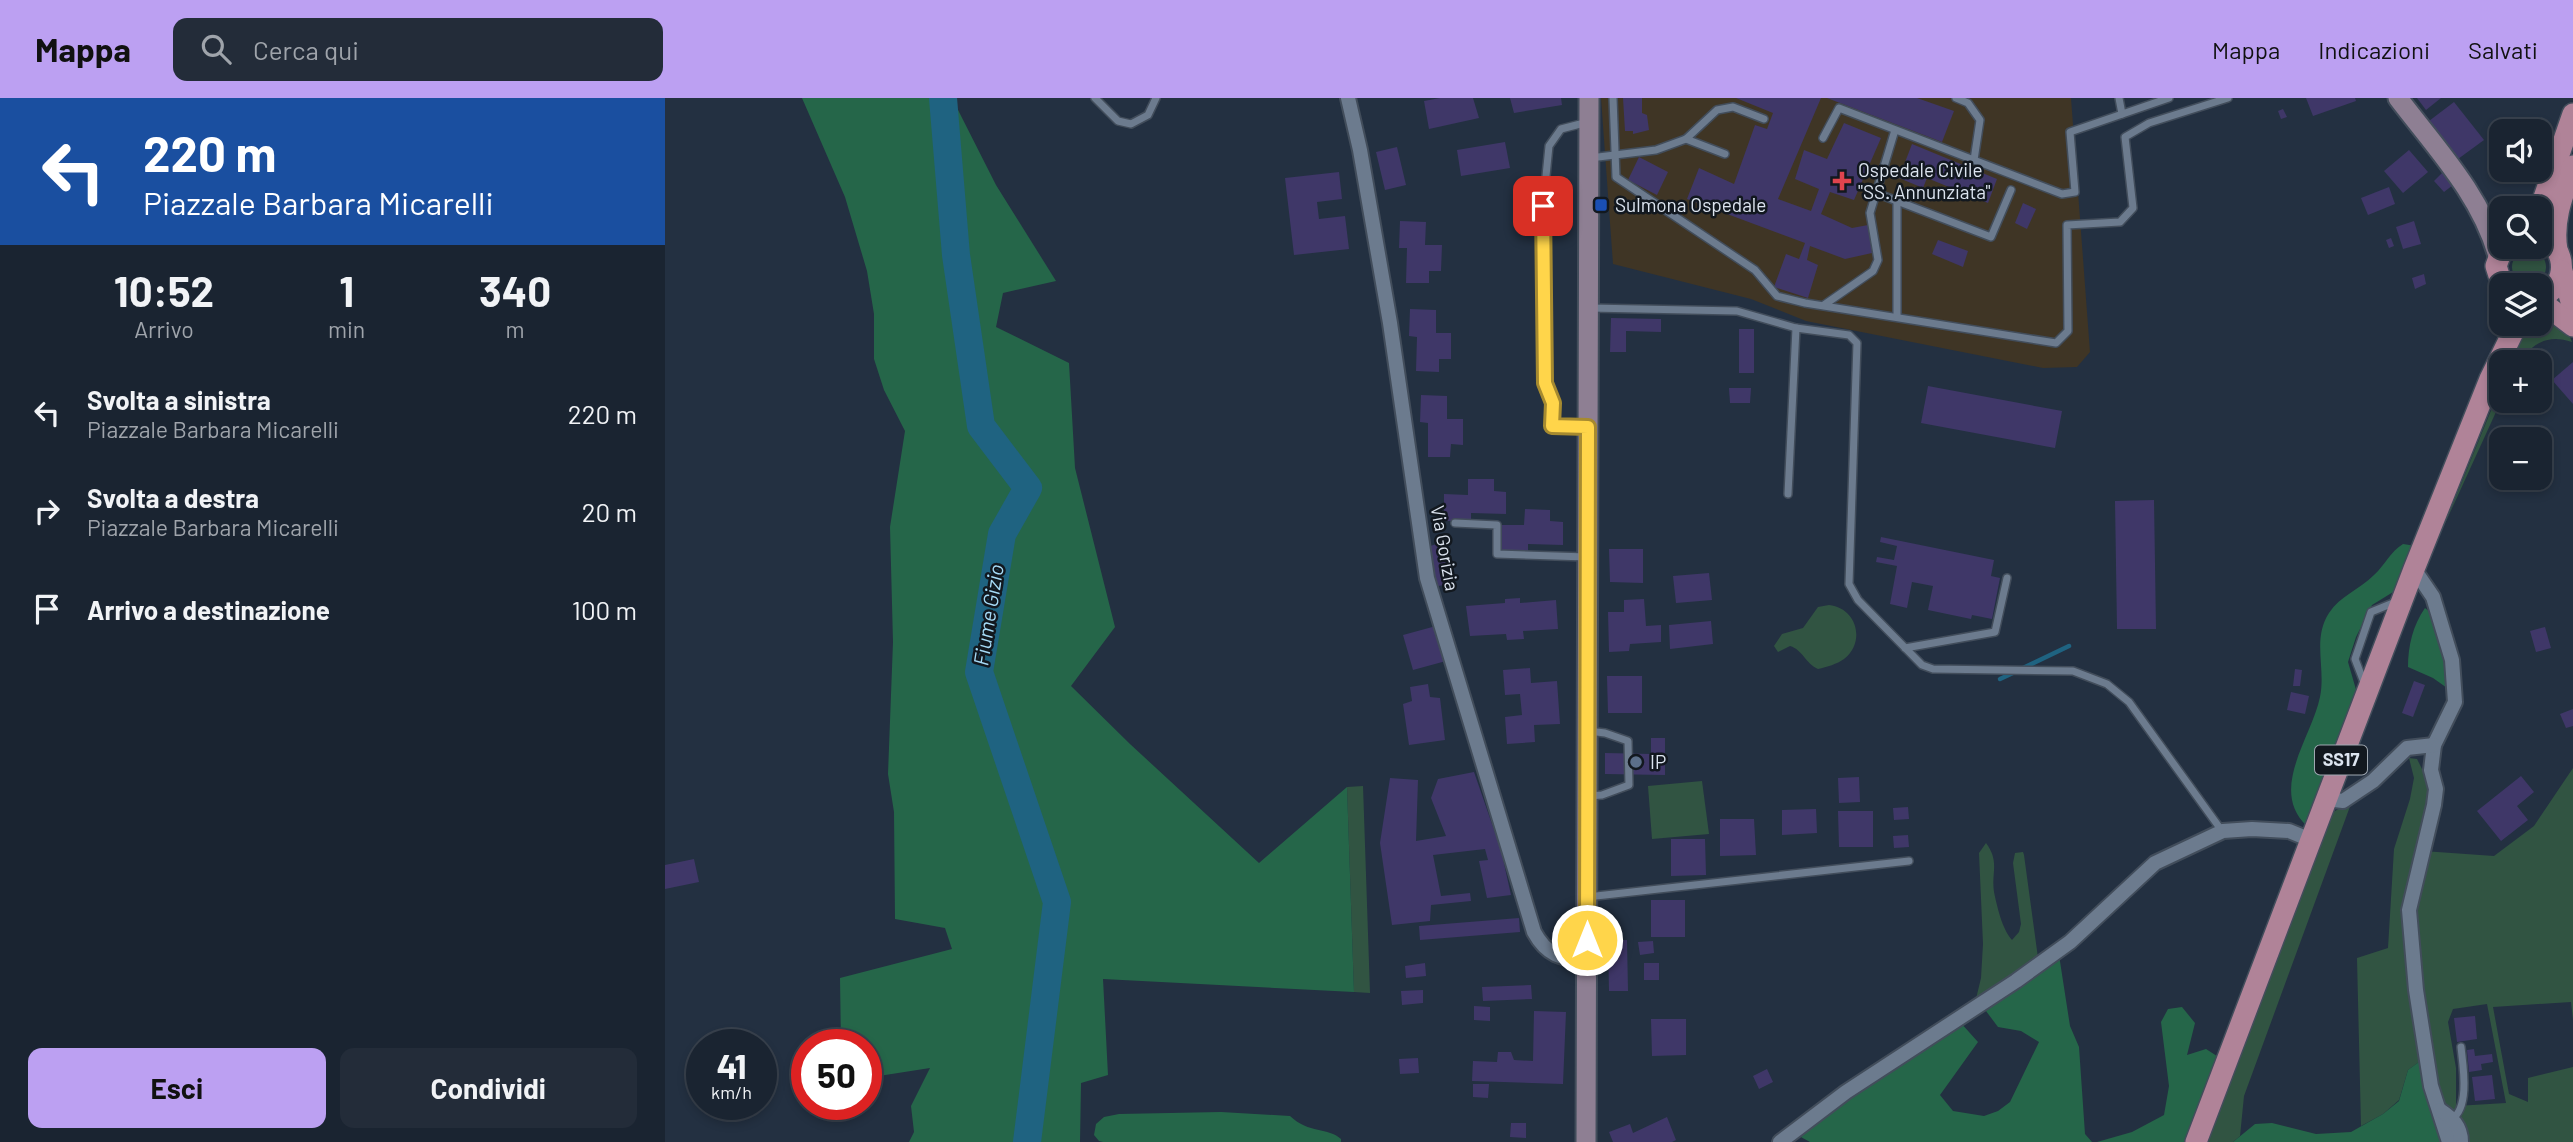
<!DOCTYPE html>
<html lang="it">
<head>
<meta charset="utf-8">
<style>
  body { margin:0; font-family:Barlow,sans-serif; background:#232c39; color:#f1f3f6; height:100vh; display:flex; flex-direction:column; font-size:26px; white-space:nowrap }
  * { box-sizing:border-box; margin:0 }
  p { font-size:23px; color:#9fa4ab }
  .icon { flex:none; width:38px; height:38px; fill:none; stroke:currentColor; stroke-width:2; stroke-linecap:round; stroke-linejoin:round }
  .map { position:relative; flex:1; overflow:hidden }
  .details { display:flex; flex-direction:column; background:#1a2431; width:665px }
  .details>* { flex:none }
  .guide { background:#1a4fa0; color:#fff; overflow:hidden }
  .buttons { position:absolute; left:1824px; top:21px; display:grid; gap:14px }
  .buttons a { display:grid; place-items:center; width:63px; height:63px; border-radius:14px; background:#1a2431; box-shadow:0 4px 10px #0003,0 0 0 2px #38414d; font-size:35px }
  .speed { position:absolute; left:21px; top:931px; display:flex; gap:14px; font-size:35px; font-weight:700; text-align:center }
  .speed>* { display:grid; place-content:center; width:91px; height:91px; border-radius:50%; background:#1a2431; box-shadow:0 4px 10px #0003,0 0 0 2px #38414d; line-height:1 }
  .speed small { font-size:18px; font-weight:400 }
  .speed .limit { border:10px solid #d22; background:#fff; color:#111 }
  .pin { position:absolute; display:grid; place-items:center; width:60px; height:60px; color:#fff; margin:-30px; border-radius:14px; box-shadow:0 4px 10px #0006 }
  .me { position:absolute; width:77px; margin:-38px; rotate:0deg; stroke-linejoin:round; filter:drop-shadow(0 0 5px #0008) }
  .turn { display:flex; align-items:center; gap:24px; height:147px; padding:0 28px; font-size:32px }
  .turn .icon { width:91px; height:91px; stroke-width:2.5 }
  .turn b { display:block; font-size:49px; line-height:60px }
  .eta { display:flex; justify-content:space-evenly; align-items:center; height:119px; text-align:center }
  .eta b { font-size:42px; font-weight:700; line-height:49px }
  .action { display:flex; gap:14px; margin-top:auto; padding:14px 28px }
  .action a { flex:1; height:80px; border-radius:14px; background:#bca0f2; color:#111; font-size:28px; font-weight:700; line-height:80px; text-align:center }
  .action a+a { background:#232c39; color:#f1f3f6 }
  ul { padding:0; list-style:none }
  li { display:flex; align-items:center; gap:21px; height:98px; padding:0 28px }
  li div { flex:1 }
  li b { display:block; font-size:26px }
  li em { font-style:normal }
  header { display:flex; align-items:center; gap:42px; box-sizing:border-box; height:98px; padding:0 35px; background:#bca0f2; color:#111 }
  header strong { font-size:33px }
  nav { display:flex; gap:38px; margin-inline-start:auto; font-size:24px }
  .search { width:490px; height:63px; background:#232c39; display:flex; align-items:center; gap:18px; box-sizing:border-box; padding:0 24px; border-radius:14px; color:#9fa4ab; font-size:26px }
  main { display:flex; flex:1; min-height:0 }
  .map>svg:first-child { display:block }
  .medical { fill:#3f3525 }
  .green { fill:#315442; fill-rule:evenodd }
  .forest { fill:#256649 }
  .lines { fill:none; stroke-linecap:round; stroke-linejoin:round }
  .stream { stroke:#1f6381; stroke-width:4.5 }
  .river { stroke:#1f6381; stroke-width:28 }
  .building { fill:#3f3768 }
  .lane-casing { stroke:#424d5b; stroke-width:10 }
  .street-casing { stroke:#424d5b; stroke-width:18 }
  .secondary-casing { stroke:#424d5b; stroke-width:23 }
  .primary-casing { stroke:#424d5b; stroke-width:24 }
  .lane { stroke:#6c7b8e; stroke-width:7 }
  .street { stroke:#6c7b8e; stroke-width:14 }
  .secondary { stroke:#8e7f93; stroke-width:19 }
  .primary { stroke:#b08398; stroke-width:21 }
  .route-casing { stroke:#a68a30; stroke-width:18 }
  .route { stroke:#ffd54a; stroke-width:12 }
  .health-dot { fill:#e0444e; stroke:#12181f; stroke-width:2.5 }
  .transit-dot { fill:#1a4fb4; stroke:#12181f; stroke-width:2.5 }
  .service-dot { fill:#5c6f8a; stroke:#12181f; stroke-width:2.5 }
  .labels { text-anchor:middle; stroke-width:5; stroke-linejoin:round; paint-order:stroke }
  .shield { fill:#12181f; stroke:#9fa7b1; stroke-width:2 }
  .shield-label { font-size:18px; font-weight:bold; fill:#dce4ef }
  .poi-label { font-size:19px; fill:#dce4ef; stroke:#12181f; text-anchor:start }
  .street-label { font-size:19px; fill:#dce4ef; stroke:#12181f }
  .water-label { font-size:21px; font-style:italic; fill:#a6dbf7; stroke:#12181f }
</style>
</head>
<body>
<header>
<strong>Mappa</strong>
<div class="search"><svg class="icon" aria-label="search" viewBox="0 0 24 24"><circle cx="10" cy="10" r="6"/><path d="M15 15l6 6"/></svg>Cerca qui</div>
<nav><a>Mappa</a><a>Indicazioni</a><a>Salvati</a></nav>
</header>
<main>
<section class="details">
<div class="guide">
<div class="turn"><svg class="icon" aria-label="left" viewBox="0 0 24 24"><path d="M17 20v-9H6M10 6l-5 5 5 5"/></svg><div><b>220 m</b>Piazzale Barbara Micarelli</div></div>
</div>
<div class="eta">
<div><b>10:52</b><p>Arrivo</p></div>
<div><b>1</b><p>min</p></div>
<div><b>340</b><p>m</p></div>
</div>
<ul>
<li><svg class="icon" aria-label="left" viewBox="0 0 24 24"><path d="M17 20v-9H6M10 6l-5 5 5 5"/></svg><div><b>Svolta a sinistra</b><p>Piazzale Barbara Micarelli</p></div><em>220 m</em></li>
<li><svg class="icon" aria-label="right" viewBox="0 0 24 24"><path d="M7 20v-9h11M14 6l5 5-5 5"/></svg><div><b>Svolta a destra</b><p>Piazzale Barbara Micarelli</p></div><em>20 m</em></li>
<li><svg class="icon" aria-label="arrive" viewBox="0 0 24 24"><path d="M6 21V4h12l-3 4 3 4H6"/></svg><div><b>Arrivo a destinazione</b></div><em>100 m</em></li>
</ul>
<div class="action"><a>Esci</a><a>Condividi</a></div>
</section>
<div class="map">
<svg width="1908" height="1044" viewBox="0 0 1908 1044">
  <rect width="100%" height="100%" fill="#233041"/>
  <polygon class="medical" points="936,0 1406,0 1425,254 1412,269 1378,270 1141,223 1086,201 948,166"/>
  <g class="green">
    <circle cx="1864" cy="169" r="17"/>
    <path d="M1874,215L1903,234L1907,244C1883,236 1868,245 1854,264H1845L1861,226H1874Z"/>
    <polygon points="1836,288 1836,303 1778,430"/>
    <path d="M1164,507C1192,510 1201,544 1179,561C1172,566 1162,569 1153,571C1140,565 1138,552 1125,548L1113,554L1109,548L1117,536L1138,530L1153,509Z"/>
    <polygon points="1744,660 1752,661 1767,691 1740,811 1758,961 1743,972 1734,1002 1718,1016 1696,1028 1692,860 1723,850 1729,751 1745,701 1749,680"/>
    <path d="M1908,670V922L1906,904L1828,909L1844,996L1863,1004V980L1908,969V1044H1784L1775,1012L1744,812L1758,753L1829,758L1869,728ZM1822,906L1841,1005L1791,1008V970L1783,924L1788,911Z"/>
    <polygon points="1037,683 1044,736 987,741 983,688"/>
    <polygon points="698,688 705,895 689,894 682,689"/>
    <polygon points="1687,703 1579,998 1575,1038 1568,1044 1541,1044 1665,716"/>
    <path d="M1321,745C1335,764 1326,774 1329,794C1332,808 1337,831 1347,842L1354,834L1356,826L1348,765L1350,755L1358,754L1359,757L1373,860L1310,905L1316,880L1318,846L1314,755Z"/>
  </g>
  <g class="forest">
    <polygon points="137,0 290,0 290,6 331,87 391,183 338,195 331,229 404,265 410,370 450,529 406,588 465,646 594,765 682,689 689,894 438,881 443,977 416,985 415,1044 244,1044 249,1034 246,1008 265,970 201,980 201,947 176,947 175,880 287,851 280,830 230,821 229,714 223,676 228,544 225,429 240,333 219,292 209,261 209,216 202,173 180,99"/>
    <path d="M1738,446L1751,448L1733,491L1707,507L1691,539L1683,564L1692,595L1642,728C1603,692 1647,639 1655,599C1661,570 1647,541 1664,515C1675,498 1695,491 1709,477C1720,467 1725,454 1738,446Z"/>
    <path d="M1760,510C1779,523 1782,570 1785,592L1768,580L1743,569C1743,548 1748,527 1760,510Z"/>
    <polygon points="1394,857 1405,928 1414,949 1420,1036 1427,1044 1145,1044 1134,1038 1174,1002 1295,924 1313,944 1275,997 1288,1013 1319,1018 1333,1013 1345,1004 1374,944 1356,933 1333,929 1318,909"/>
    <polygon points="1517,909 1530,925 1522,957 1541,951 1555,960 1523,1044 1432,1044 1467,1034 1499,1017 1504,988 1496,924 1503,911"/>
    <polygon points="1758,961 1780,1044 1568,1044 1590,1026 1607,1025 1651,1036 1686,1034 1718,1016 1734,1003 1743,972"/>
    <path d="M556,1014L625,1018C644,1036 663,1029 676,1041V1044H438L434,1043L429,1037L431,1026L439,1019L454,1016Z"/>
  </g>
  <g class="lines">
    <g class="stream">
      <polyline points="1358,570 1404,548"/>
      <polyline points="1335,581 1350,574"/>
    </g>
    <polyline class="river" points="278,0 291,157 316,328 363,390 337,436 314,574 392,804 362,1044"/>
  </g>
  <g class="building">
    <polygon points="775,0 808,0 814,20 764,31 759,3"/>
    <polygon points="845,0 896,0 897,7 849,15"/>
    <polygon points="958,0 977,0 977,15 982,17 984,32 968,36 968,33 960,33"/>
    <polygon points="1071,0 1156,0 1113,101 1146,113 1154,91 1130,81 1139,52 1162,61 1179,25 1216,40 1189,102 1165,94 1156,116 1187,130 1203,127 1207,155 1180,161 1145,148 1142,162 1153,167 1143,200 1109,189 1121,156 1134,161 1140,145 1022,101 1034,70 1069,86 1090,27 1102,31 1108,15"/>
    <polygon points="1162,0 1252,0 1289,13 1277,44"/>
    <polygon points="1641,0 1690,0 1691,3 1648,18"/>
    <polygon points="1752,0 1776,0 1761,12"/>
    <polygon points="1789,4 1819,42 1793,61 1764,23"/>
    <polygon points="1618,11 1622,19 1616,21 1613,13"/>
    <polygon points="840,44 845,70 796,78 792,52"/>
    <polygon points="1247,46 1332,81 1323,105 1262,80 1258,90 1234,80"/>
    <polygon points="732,49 741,87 720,92 711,54"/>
    <polygon points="1744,52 1763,74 1738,95 1719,73"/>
    <polygon points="974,59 1003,74 992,97 963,82"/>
    <polygon points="674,74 677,101 652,104 654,121 680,118 684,151 629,157 620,80"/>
    <polygon points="1778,74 1788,87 1779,94 1769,83"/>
    <polygon points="1724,89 1730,106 1703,117 1696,100"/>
    <polygon points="1358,105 1371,111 1362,131 1350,125"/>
    <polygon points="735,123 761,124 760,147 777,147 776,173 764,173 764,185 741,185 742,150 734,150"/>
    <polygon points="1749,123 1756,146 1738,151 1731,129"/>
    <polygon points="1726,140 1729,148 1724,150 1721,142"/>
    <polygon points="1273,142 1303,153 1298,169 1267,156"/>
    <polygon points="1759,176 1761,186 1750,191 1747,180"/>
    <polygon points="745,211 771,212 771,235 786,235 786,261 774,261 774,274 751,273 752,239 744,238"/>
    <polygon points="946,220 996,221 996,234 961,233 961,254 945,254"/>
    <rect x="1074" y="231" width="15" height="44"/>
    <polygon points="1908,264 1908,306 1887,282"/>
    <polygon points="1263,288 1397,313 1390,350 1256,325"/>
    <polygon points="1064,290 1086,290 1085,305 1065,305"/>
    <polygon points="756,297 782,298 782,321 798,321 798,347 786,346 785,359 763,359 763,325 755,324"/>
    <polygon points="803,381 829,381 829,393 841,394 841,416 806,415 806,423 779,423 779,396 803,397"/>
    <polygon points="1489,402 1491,531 1452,531 1450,403"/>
    <polygon points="860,411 885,412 885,423 898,424 898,447 863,446 863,454 836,453 836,427 859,427"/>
    <polygon points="1216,439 1329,462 1326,478 1335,480 1327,521 1307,517 1306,521 1263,512 1268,488 1247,484 1242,510 1225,506 1232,468 1211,464 1212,459 1229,462 1232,448 1215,444"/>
    <polygon points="775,445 786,486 773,488 762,449"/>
    <polygon points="944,451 978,451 978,485 945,484"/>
    <polygon points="1044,475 1047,502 1011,505 1008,478"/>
    <polygon points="855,500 855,505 891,502 893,531 858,533 859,541 842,542 841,536 805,538 801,508 840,505 840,501"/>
    <polygon points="979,501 981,528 996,527 996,544 965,546 964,553 944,554 943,514 959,514 959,502"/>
    <polygon points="1046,523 1048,546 1005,551 1004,527"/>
    <polygon points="771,528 781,563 748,572 738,537"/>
    <polygon points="1880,529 1886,550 1871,554 1865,533"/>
    <polygon points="865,570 866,585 892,583 895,626 869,627 870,644 842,646 840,619 857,617 855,596 840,597 838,572"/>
    <polygon points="1630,571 1637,572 1635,588 1628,588"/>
    <polygon points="942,578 977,578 977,615 943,615"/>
    <polygon points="1749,583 1760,587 1748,619 1737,615"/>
    <polygon points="763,586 765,599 775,600 780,642 744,647 738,606 747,603 745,589"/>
    <polygon points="1626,594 1644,598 1640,616 1622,612"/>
    <polygon points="1908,611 1908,628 1901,630 1895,616"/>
    <polygon points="986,640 1000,640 1000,677 940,676 940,655 986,656"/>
    <polygon points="809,674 836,752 846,797 822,800 814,763 823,762 820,751 768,757 776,798 805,795 806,803 766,807 765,823 727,827 715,745 725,680 753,682 751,743 781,738 766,700 773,681"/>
    <polygon points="1856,678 1869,694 1852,708 1863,722 1836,743 1812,713"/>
    <polygon points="1194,679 1195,704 1174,705 1173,680"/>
    <polygon points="1243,709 1244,721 1229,722 1228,710"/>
    <polygon points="1151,711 1152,735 1117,737 1117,712"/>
    <polygon points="1173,713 1208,713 1208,749 1174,749"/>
    <polygon points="1055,721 1089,721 1091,757 1055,758"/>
    <polygon points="1243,737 1244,749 1229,750 1228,738"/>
    <polygon points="1006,741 1040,741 1041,777 1006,778"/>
    <polygon points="29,761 34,784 0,791 0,767"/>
    <rect x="986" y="802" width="34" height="37"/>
    <polygon points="854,820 855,834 755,842 754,828"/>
    <polygon points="962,842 963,893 944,893 943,843"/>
    <polygon points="988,843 989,855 975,857 973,844"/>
    <polygon points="760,865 761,878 741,880 740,868"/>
    <rect x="979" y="865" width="15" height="17"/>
    <polygon points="866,887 867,901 818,903 817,889"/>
    <polygon points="758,892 758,905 737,907 736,893"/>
    <polygon points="809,908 825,909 825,923 809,922"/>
    <polygon points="869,913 901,914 898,986 807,983 808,963 832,964 833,954 846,954 849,962 868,963"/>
    <polygon points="1810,918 1812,941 1792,944 1789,920"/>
    <polygon points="986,921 1021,921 1021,957 987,958"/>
    <polygon points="1809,951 1810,958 1827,956 1828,964 1816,966 1817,972 1804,974 1802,952"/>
    <polygon points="753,960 754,975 735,976 734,961"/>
    <polygon points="1102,971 1108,984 1094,991 1088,978"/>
    <polygon points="1827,977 1830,1001 1810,1003 1807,979"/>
    <polygon points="808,986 824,986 823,1000 808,999"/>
    <polygon points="1002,1019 1011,1042 1007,1044 948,1044 944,1034 965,1026 968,1035"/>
    <polygon points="846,1025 861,1025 861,1040 845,1039"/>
  </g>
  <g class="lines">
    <defs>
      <g id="lane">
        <polyline points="430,0 453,23 466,26 483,17 491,0"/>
        <polyline points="948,0 951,79 1090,172 1112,198 1140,205 1391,245 1403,233 1402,127 1455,124 1468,110 1460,39 1484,25 1563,0"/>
        <polyline points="1291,0 1303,5 1315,22 1309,62"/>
        <polyline points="1454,0 1457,16"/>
        <polyline points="1158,40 1174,10 1397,96 1410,94 1405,34 1504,0"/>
        <polyline points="1021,41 1060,56"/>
        <polyline points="925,60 991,52 1021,41 1052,12 1068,9 1099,21"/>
        <polyline points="1211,95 1326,139 1346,92"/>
        <polyline points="1232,103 1232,218"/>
        <polyline points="1159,207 1208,173 1213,162 1205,115 1230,32"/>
        <polyline points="925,210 1072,213 1131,230 1184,237 1192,245 1184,486 1193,502 1257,567 1268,571 1408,573 1442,586 1464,604 1557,733"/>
        <polyline points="923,329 887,328 888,305 880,285 878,108 884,48 896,31 923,24"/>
        <polyline points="1123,396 1131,230"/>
        <polyline points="790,425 832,427 832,456 922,459"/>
        <polyline points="1240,550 1330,534 1342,480"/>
        <polyline points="1700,587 1690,561 1706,514 1733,503"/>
        <polyline points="923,698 937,697 964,687 963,643 940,635 923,633"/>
        <polyline points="922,799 1244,763"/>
        <path d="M1787,1021C1805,1009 1798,968 1796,949"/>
      </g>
      <g id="street">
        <path d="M683,0L695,52L725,225L762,480L869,834C882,858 896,860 921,863"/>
        <polyline points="1749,471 1768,499 1787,562 1790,604 1769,647 1766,672 1771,691 1769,707 1744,812 1751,892 1766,988 1784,1044"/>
        <polyline points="1661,701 1678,703 1708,683 1742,650 1769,647"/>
        <path d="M1775,1012C1787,1020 1796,1028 1796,1044"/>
        <polyline points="1115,1044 1181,994 1351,883 1405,844 1490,765 1558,733 1587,731 1624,733 1646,742"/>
      </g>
      <g id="secondary">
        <path d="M1733,0C1771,50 1816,97 1833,158"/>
        <polyline points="921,1044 924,0"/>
      </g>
      <g id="primary">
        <polyline points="1874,114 1908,16"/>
        <path d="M1874,138C1904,149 1904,189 1874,200"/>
        <path d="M1892,152C1887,122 1898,96 1908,68"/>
        <polyline points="1897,173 1908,210"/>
        <polyline points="1837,187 1831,168 1838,149"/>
        <polyline points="1874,202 1908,228"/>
        <polyline points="1531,1044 1749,471 1825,281 1852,226"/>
      </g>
    </defs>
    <use href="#lane" class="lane-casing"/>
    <use href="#street" class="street-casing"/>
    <use href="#secondary" class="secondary-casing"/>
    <use href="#primary" class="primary-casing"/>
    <use href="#lane" class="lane"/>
    <use href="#street" class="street"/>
    <use href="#secondary" class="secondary"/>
    <use href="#primary" class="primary"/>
  </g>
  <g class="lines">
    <defs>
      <polyline id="route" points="878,108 880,285 888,305 887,328 923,329 922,842"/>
    </defs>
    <use href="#route" class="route-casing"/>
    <use href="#route" class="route"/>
  </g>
  <path class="health-dot" d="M1173.5 72.5h7v7h7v7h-7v7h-7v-7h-7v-7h7z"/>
  <rect class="transit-dot" x="929" y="100" width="14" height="14" rx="3.5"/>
  <circle class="service-dot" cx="971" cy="664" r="7"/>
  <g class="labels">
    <rect class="shield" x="1650" y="647.5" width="52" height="29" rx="5"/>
    <g class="shield-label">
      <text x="1676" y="668">SS17</text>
    </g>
    <g class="poi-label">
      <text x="1193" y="79">Ospedale Civile<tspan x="1193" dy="22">"SS. Annunziata"</tspan></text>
      <text x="950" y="114">Sulmona Ospedale</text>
      <text x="985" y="671">IP</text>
    </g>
    <g class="street-label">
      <text transform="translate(780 450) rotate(80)" y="7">Via Gorizia</text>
    </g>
    <g class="water-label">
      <text transform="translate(324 517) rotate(-81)" y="7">Fiume Gizio</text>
    </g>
  </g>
</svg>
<div class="buttons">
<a><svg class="icon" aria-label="sound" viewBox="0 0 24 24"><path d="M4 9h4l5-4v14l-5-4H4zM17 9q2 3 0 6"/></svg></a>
<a><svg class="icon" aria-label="search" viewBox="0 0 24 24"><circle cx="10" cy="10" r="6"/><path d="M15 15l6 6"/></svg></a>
<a><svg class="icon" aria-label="layers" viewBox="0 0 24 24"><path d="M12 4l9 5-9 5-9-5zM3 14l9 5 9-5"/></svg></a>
<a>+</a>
<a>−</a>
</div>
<div class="speed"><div>41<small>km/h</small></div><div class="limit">50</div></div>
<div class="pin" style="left:878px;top:108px;background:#d93025"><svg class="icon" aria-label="arrive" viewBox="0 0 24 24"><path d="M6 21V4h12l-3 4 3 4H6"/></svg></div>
<svg class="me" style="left:922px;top:842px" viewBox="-20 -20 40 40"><circle r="17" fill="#ffd54a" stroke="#fff" stroke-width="3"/><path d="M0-11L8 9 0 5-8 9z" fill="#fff"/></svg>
</div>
</main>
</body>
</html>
